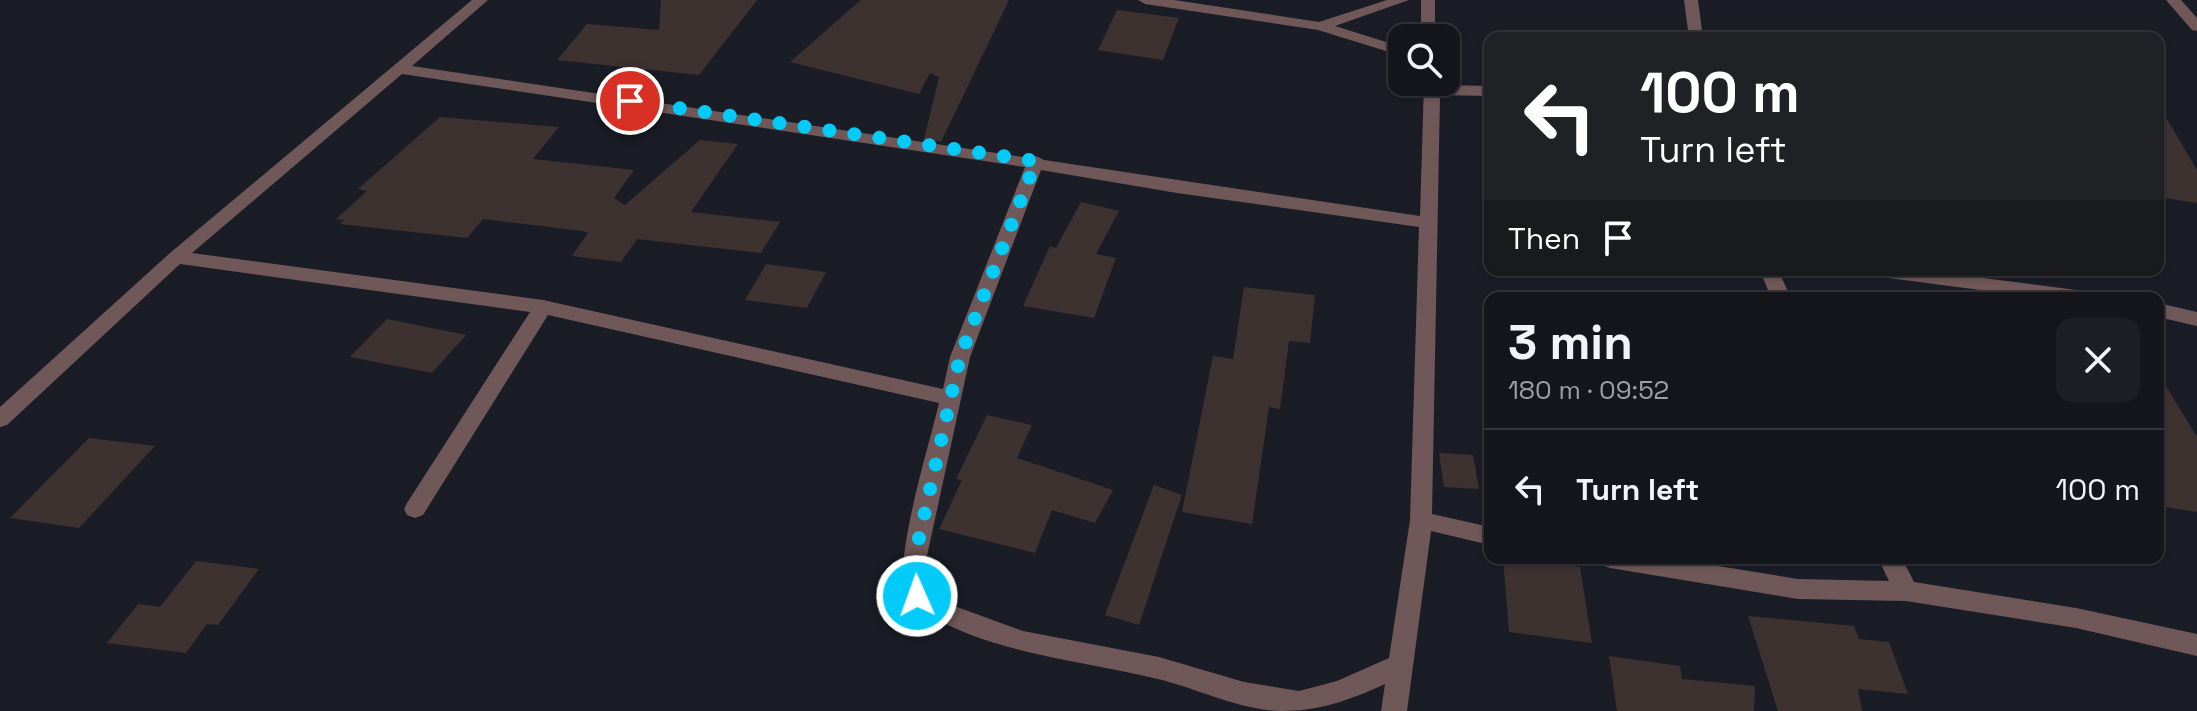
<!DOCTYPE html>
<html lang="en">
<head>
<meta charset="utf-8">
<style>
  body { margin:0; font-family:"Space Grotesk",sans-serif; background:#1d1f25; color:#f1f3f6; height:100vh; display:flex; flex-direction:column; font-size:30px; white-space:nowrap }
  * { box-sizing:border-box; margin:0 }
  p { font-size:26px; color:#9d9fa3 }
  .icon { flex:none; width:44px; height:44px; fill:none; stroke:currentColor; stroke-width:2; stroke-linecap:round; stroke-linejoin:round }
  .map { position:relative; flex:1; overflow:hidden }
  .details { position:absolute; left:1484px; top:292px; width:680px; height:272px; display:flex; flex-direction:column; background:#14161c; border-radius:16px; box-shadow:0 2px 6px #0004,0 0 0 2px #33353b }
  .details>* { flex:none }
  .hud { position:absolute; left:1484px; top:32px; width:680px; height:244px; border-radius:16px; box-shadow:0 2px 6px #0004,0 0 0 2px #33353b; background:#202124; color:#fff; overflow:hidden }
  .controls { position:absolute; left:1388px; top:24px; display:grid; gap:16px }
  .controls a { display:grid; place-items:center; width:72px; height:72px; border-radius:16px; background:#14161c; box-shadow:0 2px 6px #0004,0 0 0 2px #33353b; font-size:40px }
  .pin { position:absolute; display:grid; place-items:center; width:68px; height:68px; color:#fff; margin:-34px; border:4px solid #fff; border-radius:50%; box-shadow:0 2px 8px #0007 }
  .me { position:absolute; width:88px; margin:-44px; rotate:358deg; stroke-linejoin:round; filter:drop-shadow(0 0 6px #0008) }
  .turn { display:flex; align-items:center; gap:28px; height:168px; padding:0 24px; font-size:36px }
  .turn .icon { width:104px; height:104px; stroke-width:2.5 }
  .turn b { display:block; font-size:56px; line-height:68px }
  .then { display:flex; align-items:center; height:76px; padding:0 24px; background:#0003; gap:16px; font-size:30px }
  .round { display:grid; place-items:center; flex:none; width:84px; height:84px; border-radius:16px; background:#1d1f25 }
  .summary { display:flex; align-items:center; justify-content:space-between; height:136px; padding:0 24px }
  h1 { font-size:48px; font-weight:700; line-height:60px }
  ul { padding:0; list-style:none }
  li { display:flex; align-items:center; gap:24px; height:120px; padding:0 24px; border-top:2px solid #33353b }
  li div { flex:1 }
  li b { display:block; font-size:30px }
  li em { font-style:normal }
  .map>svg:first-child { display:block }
  .building { fill:#3e3230 }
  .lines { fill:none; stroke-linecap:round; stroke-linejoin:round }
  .street { fill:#715858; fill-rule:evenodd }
  .route { stroke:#02cbf9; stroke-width:14; stroke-dasharray:0 25.2 }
</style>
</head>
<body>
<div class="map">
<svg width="2197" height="711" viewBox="0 0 2197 711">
  <rect width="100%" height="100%" fill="#1a1d26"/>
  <g class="building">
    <polygon points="661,0 757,0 699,75 557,60 587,24 659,30"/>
    <polygon points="861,0 1009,0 941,142 924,139 939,77 930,73 919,94 790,62"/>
    <polygon points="1117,10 1179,18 1163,60 1098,50"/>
    <polygon points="2158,104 2197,170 2197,203 2158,197"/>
    <polygon points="440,117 559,127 533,159 634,170 614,198 625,205 700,140 738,144 691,212 780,222 761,253 637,239 621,262 572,256 588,233 583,231 483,219 467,238 340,224 344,220 336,219 367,191 358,189"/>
    <polygon points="1081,202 1119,211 1096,254 1116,258 1094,318 1023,306 1050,246 1056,248"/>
    <polygon points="766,264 826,272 807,308 745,300"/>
    <polygon points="1244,287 1315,295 1310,343 1289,341 1280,409 1269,407 1252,524 1182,512 1213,356 1233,359"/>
    <polygon points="387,319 466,335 432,373 350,357"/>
    <polygon points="2158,373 2197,437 2197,512 2158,506"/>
    <polygon points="987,415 1032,425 1017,458 1113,490 1095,523 1052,510 1035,553 939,529 962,480 956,479"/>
    <polygon points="89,438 155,446 79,528 10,518"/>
    <polygon points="1439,453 1473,455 1479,489 1444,487"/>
    <polygon points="1154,485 1182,495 1139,625 1105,615"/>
    <polygon points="1503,558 1580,567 1592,643 1509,632"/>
    <polygon points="196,561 259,569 218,625 207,624 186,653 107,643 138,604 160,607"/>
    <polygon points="1748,616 1854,626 1859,639 1889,642 1908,694 1858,689 1862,711 1778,711"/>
    <polygon points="1609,656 1680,666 1682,679 1755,686 1754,711 1617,711"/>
  </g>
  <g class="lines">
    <g class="street">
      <path d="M472,0H488L412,66L1030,158L1036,156L1044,160L1420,216L1424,82H1440V85L1490,86V96L1440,95L1432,514L1490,527V545L1431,531L1407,711H1381L1385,684C1350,700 1320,711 1281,711C1239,710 1199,689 1158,679C1079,660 997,655 925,613C919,609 910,606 906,599C891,566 930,443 939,403L548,315L423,515L415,518L407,515L404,509L407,503L530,312L180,264L7,425L0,427V407L170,253ZM402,74L1025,167L950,357L943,389L543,300L192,253ZM1041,170L1177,193L1419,227L1410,520L1389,658L1337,681L1299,691L1244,682L1159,657L1023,631L957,607L929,591L927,556L970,357Z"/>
      <polygon points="1138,0 1174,0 1319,22 1387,0 1409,0 1335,26 1402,47 1402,56 1318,30 1145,4"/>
      <rect x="1421" y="0" width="14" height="38"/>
      <polygon points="1684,0 1698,0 1703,38 1689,38"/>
      <polygon points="2166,0 2181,0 2197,18 2197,31 2192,30"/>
      <polygon points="1760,270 1778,270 1791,298 1771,298"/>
      <polygon points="1864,270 1921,270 2092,292 2102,298 2042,298 1873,276"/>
      <polygon points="2158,303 2197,312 2197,326 2158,317"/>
      <polygon points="1598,558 1669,558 1798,579 1889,581 1878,558 1902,558 1914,582 2076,608 2197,634 2197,656 2076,628 1906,601 1798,599 1610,568 1602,565"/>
    </g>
  </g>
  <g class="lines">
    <polyline class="route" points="630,101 1036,161 960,357 915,556 917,596"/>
  </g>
</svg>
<div class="controls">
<a><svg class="icon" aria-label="search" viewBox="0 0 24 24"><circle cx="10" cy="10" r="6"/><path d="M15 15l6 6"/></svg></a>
</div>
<div class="pin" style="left:630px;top:101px;background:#d93025"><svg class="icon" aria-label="arrive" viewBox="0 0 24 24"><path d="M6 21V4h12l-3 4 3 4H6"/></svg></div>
<svg class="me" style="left:917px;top:596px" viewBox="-20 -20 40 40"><circle r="17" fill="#02cbf9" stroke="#fff" stroke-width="3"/><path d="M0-11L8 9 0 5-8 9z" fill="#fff"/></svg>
<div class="hud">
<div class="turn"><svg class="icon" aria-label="left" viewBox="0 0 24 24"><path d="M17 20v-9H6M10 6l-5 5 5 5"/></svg><div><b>100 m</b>Turn left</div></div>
<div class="then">Then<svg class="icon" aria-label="arrive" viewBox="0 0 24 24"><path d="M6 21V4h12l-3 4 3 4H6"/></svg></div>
</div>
<section class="details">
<div class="summary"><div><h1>3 min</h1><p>180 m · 09:52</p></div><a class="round"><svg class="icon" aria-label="close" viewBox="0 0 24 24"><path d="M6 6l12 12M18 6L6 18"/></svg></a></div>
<ul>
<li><svg class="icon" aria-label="left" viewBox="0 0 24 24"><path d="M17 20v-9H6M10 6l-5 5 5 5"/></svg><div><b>Turn left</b></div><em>100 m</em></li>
</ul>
</section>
</div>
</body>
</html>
